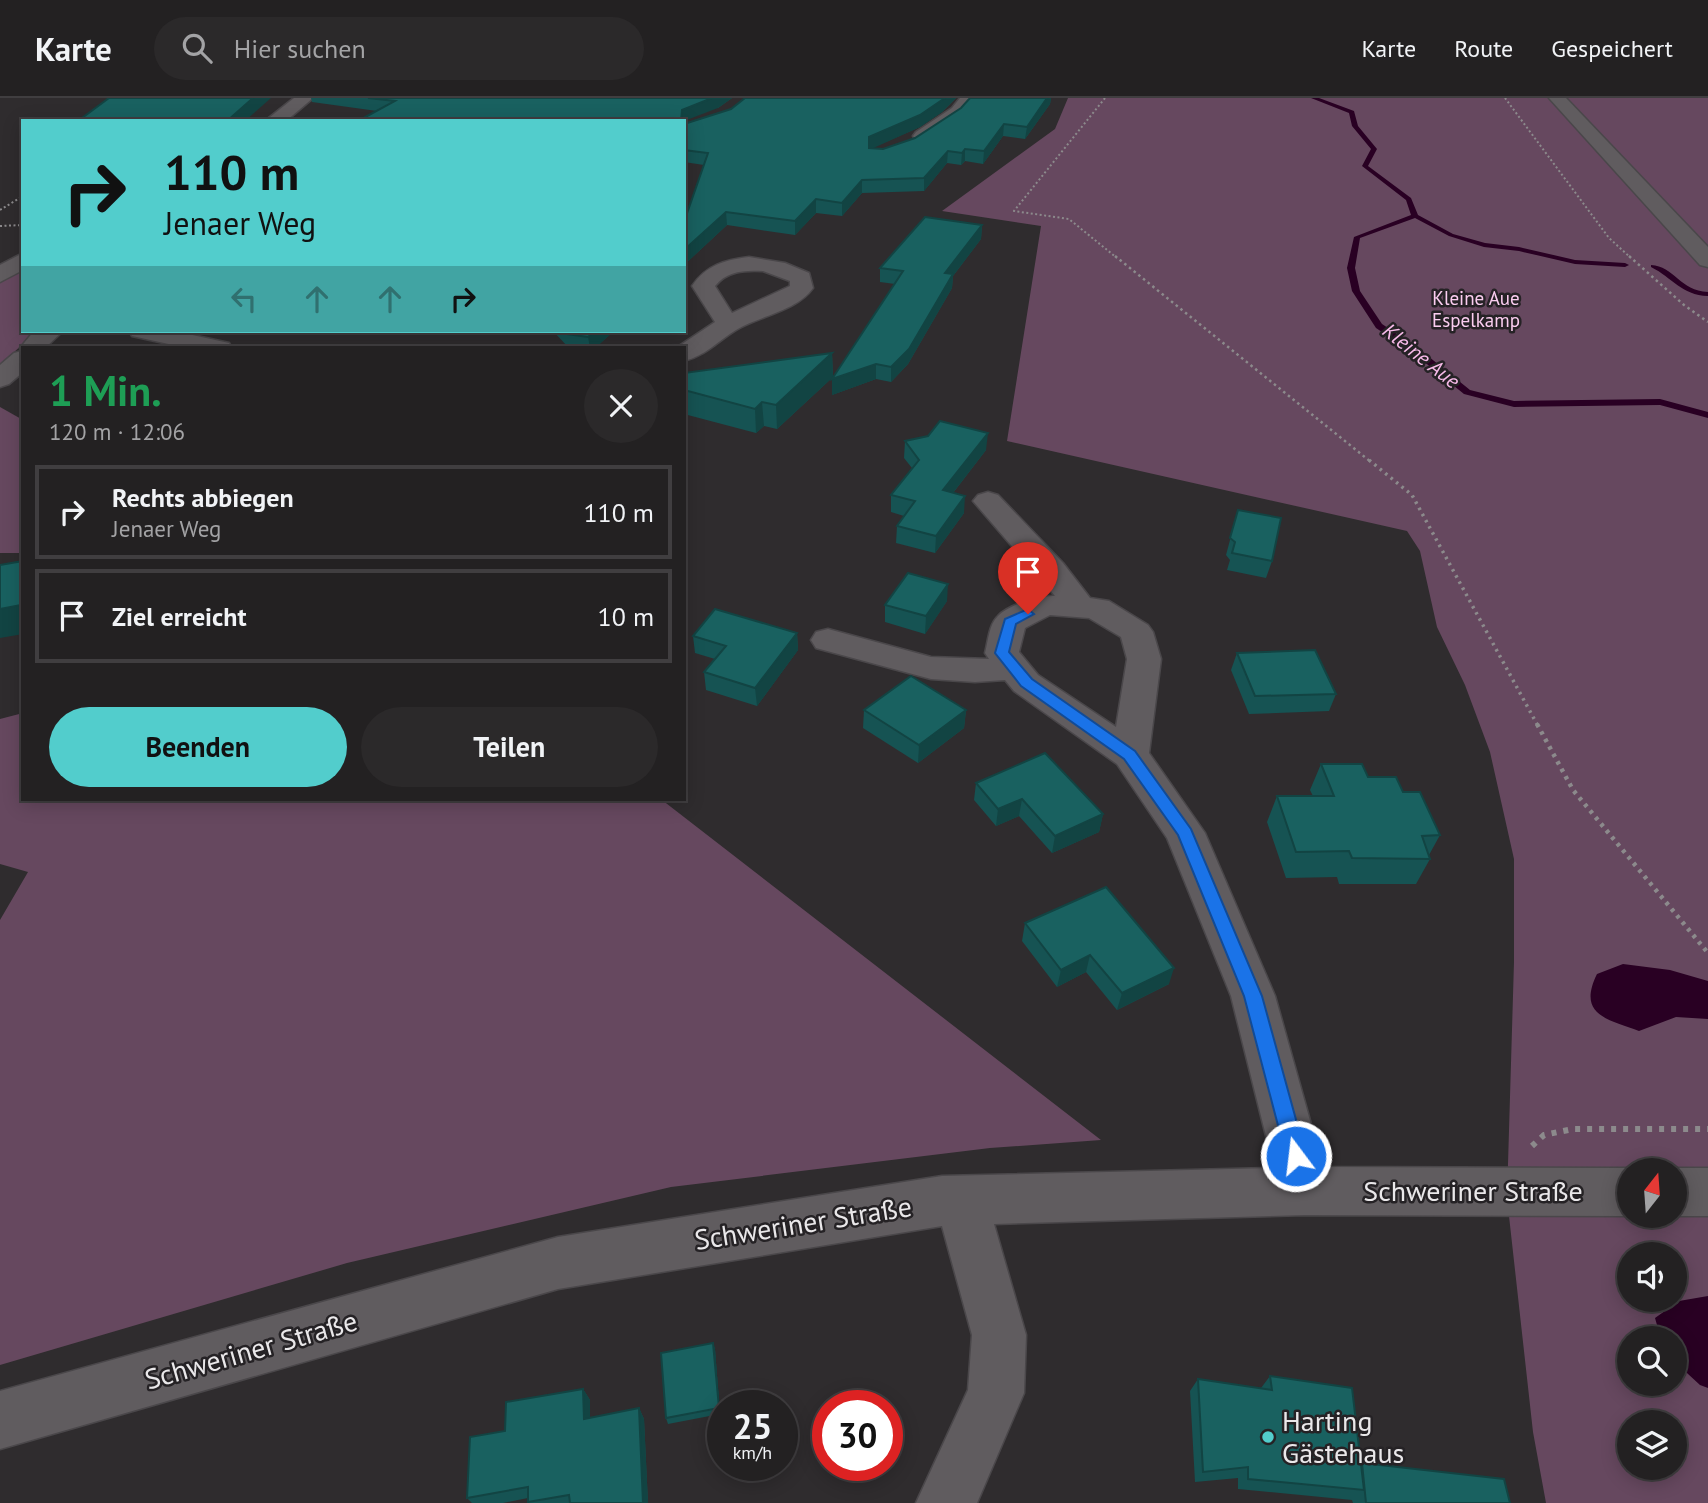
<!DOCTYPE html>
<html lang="de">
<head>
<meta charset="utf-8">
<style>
  body { margin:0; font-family:"PT Sans",sans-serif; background:#2b292a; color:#f1f3f6; height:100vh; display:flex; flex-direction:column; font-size:26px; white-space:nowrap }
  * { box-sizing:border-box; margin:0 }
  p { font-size:23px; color:#a3a3a5 }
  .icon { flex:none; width:38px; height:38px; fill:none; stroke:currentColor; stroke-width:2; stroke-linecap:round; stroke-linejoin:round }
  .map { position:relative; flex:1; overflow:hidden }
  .drawer { position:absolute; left:21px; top:248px; width:665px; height:455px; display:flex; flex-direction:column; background:#232122; border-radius:0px; box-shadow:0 4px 18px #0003,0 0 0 2px #403e40 }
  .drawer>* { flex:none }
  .guide { position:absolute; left:21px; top:21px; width:665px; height:214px; border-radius:0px; box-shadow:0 4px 18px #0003,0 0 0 2px #403e40; background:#52cdcc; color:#111; overflow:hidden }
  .needle { width:46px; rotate:17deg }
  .fabs { position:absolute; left:1617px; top:1060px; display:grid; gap:14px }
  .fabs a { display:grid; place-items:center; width:70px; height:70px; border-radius:50%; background:#232122; box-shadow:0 4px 18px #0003,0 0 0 2px #403e40; font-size:35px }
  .speed { position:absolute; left:707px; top:1292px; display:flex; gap:14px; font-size:35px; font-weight:700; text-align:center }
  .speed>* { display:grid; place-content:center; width:91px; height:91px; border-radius:50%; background:#232122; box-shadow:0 4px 18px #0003,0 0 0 2px #403e40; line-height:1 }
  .speed small { font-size:18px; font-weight:400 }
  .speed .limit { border:10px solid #d22; background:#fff; color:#111 }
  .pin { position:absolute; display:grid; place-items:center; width:60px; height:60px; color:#fff; margin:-72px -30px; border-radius:50% 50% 50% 0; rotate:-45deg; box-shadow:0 0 7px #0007 }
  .pin .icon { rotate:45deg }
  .me { position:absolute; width:77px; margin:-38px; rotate:345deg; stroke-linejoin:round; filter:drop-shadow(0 0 5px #0008) }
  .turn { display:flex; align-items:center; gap:24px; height:147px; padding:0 28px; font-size:32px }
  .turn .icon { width:91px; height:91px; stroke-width:2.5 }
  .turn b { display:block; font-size:49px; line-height:60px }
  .lanes { display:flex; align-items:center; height:66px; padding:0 28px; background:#0003; justify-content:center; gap:35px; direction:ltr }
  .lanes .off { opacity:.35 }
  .round { display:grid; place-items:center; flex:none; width:74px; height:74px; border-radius:37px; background:#2b292a }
  .headline { display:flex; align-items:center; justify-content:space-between; height:119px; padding:0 28px }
  h1 { font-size:42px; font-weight:700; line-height:52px; color:#1e9e55 }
  .button { display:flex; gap:14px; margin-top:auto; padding:14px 28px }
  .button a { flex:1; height:80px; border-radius:42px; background:#52cdcc; color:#111; font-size:28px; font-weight:700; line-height:80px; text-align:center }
  .button a+a { background:#2b292a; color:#f1f3f6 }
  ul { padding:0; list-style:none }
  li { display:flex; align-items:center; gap:21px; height:94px; margin:0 14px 10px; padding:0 14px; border:4px solid #403e40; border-radius:0px }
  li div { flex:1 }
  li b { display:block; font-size:26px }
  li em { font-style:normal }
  header { display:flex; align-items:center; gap:42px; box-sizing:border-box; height:98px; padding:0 35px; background:#232122; border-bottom:2px solid #403e40 }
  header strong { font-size:33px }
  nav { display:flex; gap:38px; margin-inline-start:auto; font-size:24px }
  .search { width:490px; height:63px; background:#2b292a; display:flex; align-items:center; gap:18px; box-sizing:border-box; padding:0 24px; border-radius:38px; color:#a3a3a5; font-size:26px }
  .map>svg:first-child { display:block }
  .green { fill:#66485f; fill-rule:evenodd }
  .water { fill:#290023 }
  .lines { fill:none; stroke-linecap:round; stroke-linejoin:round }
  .stream { fill:#290023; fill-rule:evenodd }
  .minor-casing { stroke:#4a474a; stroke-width:3 }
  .path-far4 { stroke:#8c8a8c; stroke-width:2; stroke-dasharray:2 2.5; stroke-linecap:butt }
  .path-far3 { stroke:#8c8a8c; stroke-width:2.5; stroke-dasharray:2.5 3.5; stroke-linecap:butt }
  .path-far2 { stroke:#8c8a8c; stroke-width:3.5; stroke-dasharray:2.5 4.5; stroke-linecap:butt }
  .path-far1 { stroke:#8c8a8c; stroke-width:4.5; stroke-dasharray:3.5 5; stroke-linecap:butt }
  .path { stroke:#8c8a8c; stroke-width:6; stroke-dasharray:5 7; stroke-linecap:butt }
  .minor { fill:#605c5f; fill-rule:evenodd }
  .wall { fill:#165353 }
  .shaded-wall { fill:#124443 }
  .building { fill:#196160; stroke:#124443; stroke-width:2 }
  .route { fill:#1a73e8; stroke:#114b97; stroke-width:2 }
  .poi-dot { fill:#52cdcc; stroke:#252225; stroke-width:2.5 }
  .labels { text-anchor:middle; stroke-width:5; stroke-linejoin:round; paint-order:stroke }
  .far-park-label { font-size:19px; fill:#fbcdf0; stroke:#252225 }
  .far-water-label { font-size:21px; font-style:italic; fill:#f7bae9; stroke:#252225 }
  .near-street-label { font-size:28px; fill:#eae8ea; stroke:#252225 }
  .near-poi-label { font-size:28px; fill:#eae8ea; stroke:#252225; text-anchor:start }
</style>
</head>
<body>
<header>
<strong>Karte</strong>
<div class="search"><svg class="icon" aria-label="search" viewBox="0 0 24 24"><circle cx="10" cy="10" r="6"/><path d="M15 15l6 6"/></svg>Hier suchen</div>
<nav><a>Karte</a><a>Route</a><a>Gespeichert</a></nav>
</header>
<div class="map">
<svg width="1708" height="1405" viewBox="0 0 1708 1405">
  <rect width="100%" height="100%" fill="#2f2c2e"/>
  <g class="green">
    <path d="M1068,0H1708V1405H1546L1533,1334L1507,1100L1514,864V761L1490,654L1465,587L1437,529L1420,453L1407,433L1007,343L1041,128L942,113L1055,31ZM1629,1073H1675V1118H1629ZM1629,1157H1675V1202H1629ZM1629,1241H1675V1286H1629ZM1629,1325H1675V1370H1629Z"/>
    <polygon points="23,170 23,233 37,233 0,267 0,185"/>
    <polygon points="0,309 23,322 23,455 0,455"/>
    <polygon points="23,615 23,702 662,702 1101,1042 990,1050 671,1089 347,1165 0,1267 0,822 28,774 0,766 0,621"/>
  </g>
  <g class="water">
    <path d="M1623,866L1670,872L1708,883V921L1676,919L1639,933C1607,921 1577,917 1597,876Z"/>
    <polygon points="1708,1198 1708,1290 1700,1287 1675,1264 1675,1241 1661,1241 1655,1220 1679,1203"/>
  </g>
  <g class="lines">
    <g class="stream">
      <polygon points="1311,0 1319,0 1354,13 1358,28 1377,51 1368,68 1411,100 1418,117 1453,136 1485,145 1519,149 1575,162 1625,165 1629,167 1625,169 1575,166 1519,153 1484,149 1449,138 1415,120 1360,140 1355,170 1360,193 1382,226 1418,250 1470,292 1514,303 1660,301 1708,314 1708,320 1660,307 1514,309 1464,296 1412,254 1376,230 1352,193 1347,170 1354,139 1411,117 1406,102 1362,68 1371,51 1352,28 1349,15"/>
      <path d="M1651,167C1674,168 1680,193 1708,194V198C1681,197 1673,180 1651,169Z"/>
    </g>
    <defs>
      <g id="minor">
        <polygon points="294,0 313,0 286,23 265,23"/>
        <path d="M960,0H977C967,15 935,47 916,42L913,38L916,34L952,10Z"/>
        <polygon points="1549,0 1566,0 1708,149 1708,169 1700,167"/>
        <polygon points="23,155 23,172 0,184 0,167"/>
        <path d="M749,159L785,165L809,175L813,190C797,213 759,218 736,232C718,243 705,258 684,263V250H676L715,224L692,188C706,167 725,162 749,159ZM763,173L790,183V188L732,215L715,188C727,173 744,172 763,173Z"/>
        <polygon points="34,233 63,233 45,250 23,250 23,274 9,286 0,289 0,267 14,255 22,253 20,250"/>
        <polygon points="129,233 174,233 229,245 232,250 187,250 132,238"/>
        <path d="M988,394L998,397L1063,465L1090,500L1109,503L1148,527L1153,534L1161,561L1149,655L1205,735L1275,898L1323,1069L1629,1070L1637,1073H1629V1118L1305,1117L994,1126L1026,1237L1024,1295L977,1405H916L968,1292L972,1237L942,1128L558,1191L0,1351V1293L558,1139L942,1078L1274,1070L1231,898L1167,740L1117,666L1014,593L1005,582L975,584L931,581L816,550L811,542L816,534L828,531L931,559L989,561L985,555C988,544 989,526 998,518C1008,507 1040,497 1055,498L973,403L978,397ZM1050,517L1089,520L1121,539L1127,561L1116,629L1038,577L1019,554L1025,530Z"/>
        <polygon points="1675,1070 1708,1070 1708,1118 1675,1118 1675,1073 1667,1073"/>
      </g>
    </defs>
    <use href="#minor" class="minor-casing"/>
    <g class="path-far4">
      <polyline points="1105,0 1014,113 1069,121 1117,160"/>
      <polyline points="1505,0 1609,140 1631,160"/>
      <polyline points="0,112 23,98"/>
      <polyline points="0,128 23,127"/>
    </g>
    <g class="path-far3">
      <polyline points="1115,158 1371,364"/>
      <polyline points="1629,158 1684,207 1708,224"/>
    </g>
    <polyline class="path-far2" points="1369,362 1412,397 1538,628"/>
    <polyline class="path-far1" points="1537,626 1573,692 1708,855"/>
    <polyline class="path" points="1532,1048 1544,1037 1573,1031 1708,1031"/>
    <use href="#minor" class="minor"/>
  </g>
  <g class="wall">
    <polygon points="311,0 732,0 718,10 377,13 312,4"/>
    <polygon points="745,0 956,0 942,14 920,29 872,50 883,51 915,40 961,10 970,0 1051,0 1050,6 1025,41 1003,38 983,66 965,63 961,67 947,65 924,93 862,95 842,118 816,115 795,137 727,127 684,167 684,124 704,67 684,64 684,26 731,11"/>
    <polygon points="982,127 981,141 953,178 952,190 908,266 891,284 876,281 832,297 895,186 880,184 880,170"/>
    <polygon points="553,233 614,233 595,250 569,250"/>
    <polygon points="832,255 833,279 777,331 764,328 756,335 684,316 684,275"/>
    <polygon points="905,343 986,352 953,395 964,415 935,455 896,445 897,428 904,418 891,414 891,397 912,370 904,360"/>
    <polygon points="1238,412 1272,463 1266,480 1227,472 1230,462 1226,457"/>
    <polygon points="947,503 925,536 885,524 885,507"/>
    <polygon points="797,535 798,552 757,608 706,592 704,574 715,561 695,555 693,538"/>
    <polygon points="1237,555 1336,596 1329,613 1249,616 1231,572"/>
    <polygon points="864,612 966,612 964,630 918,665 863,630"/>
    <polygon points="1321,666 1368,679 1403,694 1440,737 1429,757 1430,761 1416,786 1339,786 1337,779 1286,780 1267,724 1277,698 1313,698 1310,692"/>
    <polygon points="976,685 1103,716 1099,734 1052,755 1019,718 996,728 974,702"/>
    <polygon points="1025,825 1169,886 1117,912 1086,874 1057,889 1022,843"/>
    <polygon points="713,1245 715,1251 720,1316 668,1326 666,1320"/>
    <polygon points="1270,1278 1361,1366 1510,1405 1353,1405 1352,1402 1238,1391 1238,1380 1195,1384 1190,1293 1198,1281 1261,1290"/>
    <polygon points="583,1291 590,1302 590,1320 639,1310 644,1321 648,1405 529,1405 528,1400 503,1405 472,1405 467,1400 505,1333"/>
  </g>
  <g class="shaded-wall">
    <polygon points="253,0 271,0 245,23 227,23"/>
    <polygon points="712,0 732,0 718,10 684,23 681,23 682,12"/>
    <polygon points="945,0 956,0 942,14 920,29 869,52 869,39"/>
    <polygon points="1047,0 1051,0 1050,6 1025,41 1027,29"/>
    <polygon points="1004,26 1003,38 983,66 984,53"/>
    <polygon points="965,51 965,63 961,67 962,55"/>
    <polygon points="948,53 947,65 924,93 924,80"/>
    <polygon points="862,82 862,95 842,118 842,105"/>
    <polygon points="816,101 816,115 795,137 795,123"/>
    <polygon points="726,114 727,127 684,167 684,152"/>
    <polygon points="982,127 981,141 953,178 952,190 908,266 891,284 891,269 945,175"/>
    <polygon points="595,233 614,233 595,250 590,250 588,239"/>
    <polygon points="832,255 833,279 777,331 776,307"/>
    <polygon points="876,266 876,281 832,297 832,281"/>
    <polygon points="762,304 764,328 756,335 755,311"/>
    <polygon points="988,335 986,352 942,409 943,392"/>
    <polygon points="965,398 964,415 935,455 936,438"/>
    <polygon points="948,486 947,503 925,536 926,518"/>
    <polygon points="23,500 23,536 0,540 0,511"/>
    <polygon points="797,535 798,552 757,608 755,590"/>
    <polygon points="966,612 964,630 918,665 919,647"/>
    <polygon points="1022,701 1019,718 996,728 998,711"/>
    <polygon points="1103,716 1099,734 1052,755 1055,738"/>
    <polygon points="1090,857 1086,874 1057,889 1061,872"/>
    <polygon points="1174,870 1169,886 1117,912 1122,895"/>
    <polygon points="713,1245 715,1251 720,1316 719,1310"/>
    <polygon points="583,1291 590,1302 590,1332 584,1321"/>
    <polygon points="639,1310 644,1321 648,1405 643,1405"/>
  </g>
  <g class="building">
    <polygon points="109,0 253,0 227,23 78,23"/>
    <polygon points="368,0 712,0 682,12 681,23 358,23 395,3"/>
    <polygon points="745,0 945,0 920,17 869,39 869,50 883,51 915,40 961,10 970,0 1047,0 1027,29 1004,26 984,53 965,51 962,55 948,53 924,80 862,82 842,105 816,101 795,123 726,114 684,152 684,124 708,55 684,52 684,26 731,11"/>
    <polygon points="925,119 982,127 945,175 953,176 909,251 891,269 876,266 832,281 903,173 880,170"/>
    <polygon points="564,233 595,233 588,239 567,236"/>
    <polygon points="832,255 776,307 762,304 755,311 684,292 684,275"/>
    <polygon points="940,323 988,335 943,392 965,398 936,438 897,428 915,403 891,397 919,362 905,343 928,338"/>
    <polygon points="1238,412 1281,420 1272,463 1232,455 1235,444 1230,440"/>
    <polygon points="23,463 23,500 21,507 0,511 0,467"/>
    <polygon points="908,475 948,486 926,518 885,507"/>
    <polygon points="715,511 797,535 755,590 704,574 726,548 693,538"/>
    <polygon points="1315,552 1336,596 1255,598 1237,555"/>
    <polygon points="911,578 966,612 919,647 864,612"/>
    <polygon points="1045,655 1103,716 1055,738 1022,701 998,711 976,685"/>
    <polygon points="1321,666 1362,666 1368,679 1396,679 1403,694 1420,694 1440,737 1422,738 1430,761 1352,760 1349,753 1296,754 1277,698 1334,698"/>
    <polygon points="1106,789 1174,870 1122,895 1090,857 1061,872 1025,825"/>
    <polygon points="713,1245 719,1310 666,1320 661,1255"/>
    <polygon points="1270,1278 1352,1290 1364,1392 1248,1381 1248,1369 1203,1374 1198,1281 1272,1292"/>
    <polygon points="583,1291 584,1321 639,1310 643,1405 570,1405 569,1397 528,1404 528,1389 467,1400 470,1339 505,1333 506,1304"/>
    <polygon points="1362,1365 1504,1381 1510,1405 1366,1405"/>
  </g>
  <polygon class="route" points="1028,511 1034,516 1016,526 1009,554 1032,581 1135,653 1191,731 1262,898 1306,1058 1303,1065 1296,1068 1289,1065 1286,1058 1244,898 1178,737 1124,661 1021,588 995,555 1005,521"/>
  <circle class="poi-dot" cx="1268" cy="1339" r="7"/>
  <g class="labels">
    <g class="far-park-label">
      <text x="1476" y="207">Kleine Aue<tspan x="1476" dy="22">Espelkamp</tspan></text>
    </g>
    <g class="far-water-label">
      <text transform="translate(1421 258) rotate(38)" y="7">Kleine Aue</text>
    </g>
    <g class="near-street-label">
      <text x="1473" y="1103">Schweriner Straße</text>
      <text transform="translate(803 1125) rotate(-9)" y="10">Schweriner Straße</text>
      <text transform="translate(251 1252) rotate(-16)" y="10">Schweriner Straße</text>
    </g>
    <g class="near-poi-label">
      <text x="1282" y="1333">Harting<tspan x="1282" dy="32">Gästehaus</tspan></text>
    </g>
  </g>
</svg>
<div class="fabs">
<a><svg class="needle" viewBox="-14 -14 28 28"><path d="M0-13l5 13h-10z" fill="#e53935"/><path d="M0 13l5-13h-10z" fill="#a3a3a5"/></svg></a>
<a><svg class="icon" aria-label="sound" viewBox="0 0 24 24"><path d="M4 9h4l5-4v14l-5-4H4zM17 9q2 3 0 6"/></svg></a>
<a><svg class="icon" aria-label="search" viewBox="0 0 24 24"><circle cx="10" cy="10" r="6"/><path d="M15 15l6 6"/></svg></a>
<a><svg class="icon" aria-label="layers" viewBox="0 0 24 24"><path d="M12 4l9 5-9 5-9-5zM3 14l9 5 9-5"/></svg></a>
</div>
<div class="speed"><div>25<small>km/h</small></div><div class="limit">30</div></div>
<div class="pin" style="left:1028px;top:516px;background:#d93025"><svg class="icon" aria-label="arrive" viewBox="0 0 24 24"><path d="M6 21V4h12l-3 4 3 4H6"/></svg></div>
<svg class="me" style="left:1296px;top:1058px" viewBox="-20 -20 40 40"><circle r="17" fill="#1a73e8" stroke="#fff" stroke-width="3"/><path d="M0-11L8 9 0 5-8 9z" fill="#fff"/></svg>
<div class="guide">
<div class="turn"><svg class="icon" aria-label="right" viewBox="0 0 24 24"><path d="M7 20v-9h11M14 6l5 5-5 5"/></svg><div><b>110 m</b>Jenaer Weg</div></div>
<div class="lanes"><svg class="icon off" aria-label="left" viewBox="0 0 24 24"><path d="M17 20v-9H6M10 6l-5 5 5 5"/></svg><svg class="icon off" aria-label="ahead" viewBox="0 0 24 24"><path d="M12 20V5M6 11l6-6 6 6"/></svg><svg class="icon off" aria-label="ahead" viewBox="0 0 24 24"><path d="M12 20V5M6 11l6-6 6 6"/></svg><svg class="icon" aria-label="right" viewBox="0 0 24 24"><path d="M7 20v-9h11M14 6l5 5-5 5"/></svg></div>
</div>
<section class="drawer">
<div class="headline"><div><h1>1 Min.</h1><p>120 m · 12:06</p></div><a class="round"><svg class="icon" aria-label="close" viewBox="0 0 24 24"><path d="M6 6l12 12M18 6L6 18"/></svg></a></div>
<ul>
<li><svg class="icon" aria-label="right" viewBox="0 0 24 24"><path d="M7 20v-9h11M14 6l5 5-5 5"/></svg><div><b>Rechts abbiegen</b><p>Jenaer Weg</p></div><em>110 m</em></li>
<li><svg class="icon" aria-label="arrive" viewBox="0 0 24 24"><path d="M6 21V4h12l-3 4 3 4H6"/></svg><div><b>Ziel erreicht</b></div><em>10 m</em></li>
</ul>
<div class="button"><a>Beenden</a><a>Teilen</a></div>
</section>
</div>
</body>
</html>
